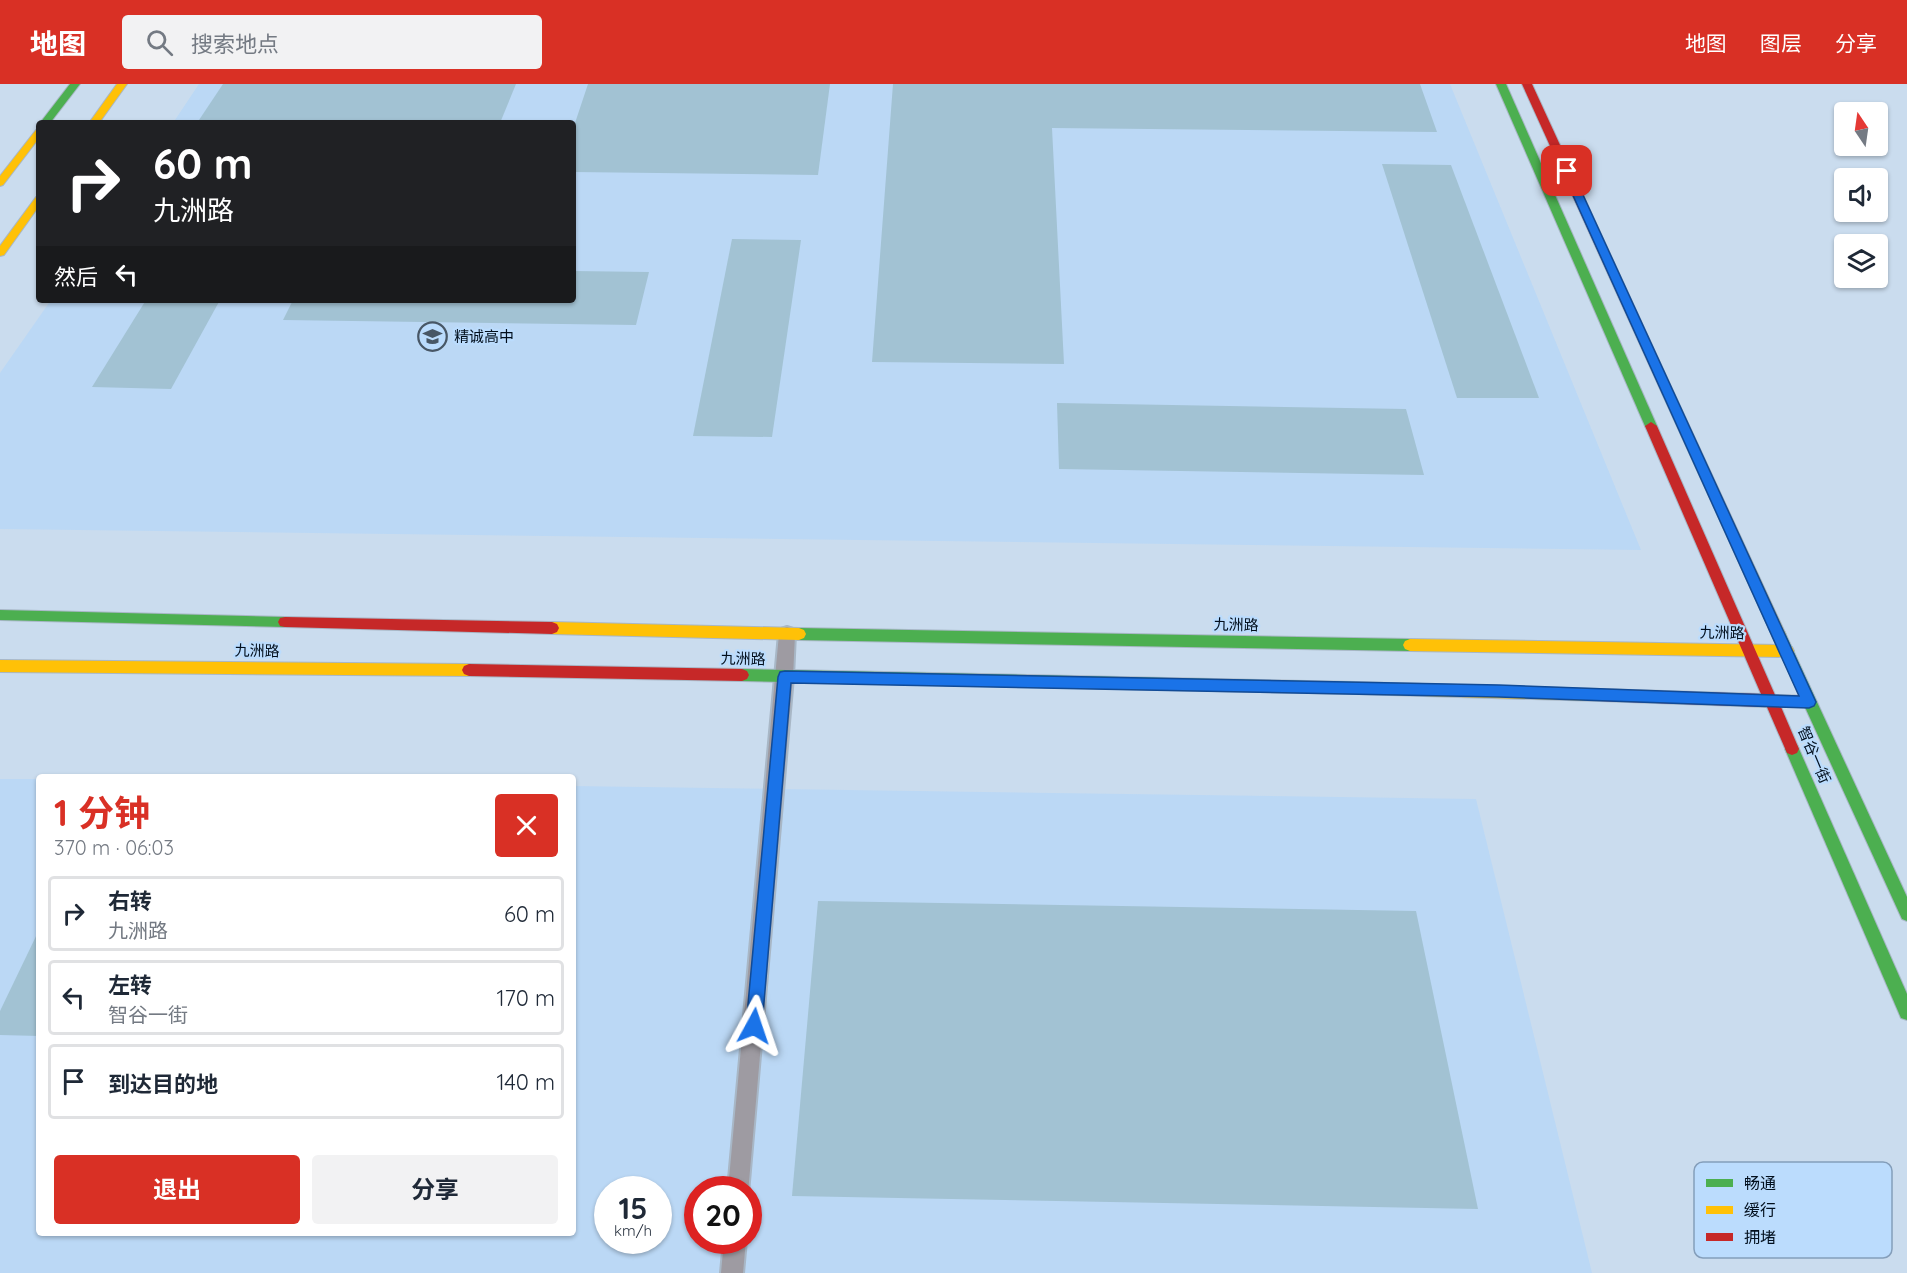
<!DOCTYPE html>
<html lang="zh">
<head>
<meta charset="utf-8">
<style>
  body { margin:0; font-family:Quicksand,"Noto Sans SC",sans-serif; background:#f2f2f3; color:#1f2937; height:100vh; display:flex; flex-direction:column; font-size:22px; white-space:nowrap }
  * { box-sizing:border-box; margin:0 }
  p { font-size:20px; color:#747a83 }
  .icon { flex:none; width:33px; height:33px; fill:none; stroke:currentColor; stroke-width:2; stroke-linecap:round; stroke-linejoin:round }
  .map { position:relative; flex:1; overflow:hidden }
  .sheet { position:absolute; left:36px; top:690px; width:540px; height:462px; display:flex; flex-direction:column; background:#fff; border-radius:6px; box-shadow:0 2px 4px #0004 }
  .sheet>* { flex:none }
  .guide { position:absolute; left:36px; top:36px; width:540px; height:183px; border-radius:6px; box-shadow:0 2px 4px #0004; background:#202124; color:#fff; overflow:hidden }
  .needle { width:39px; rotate:347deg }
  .tools { position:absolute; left:1834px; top:18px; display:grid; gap:12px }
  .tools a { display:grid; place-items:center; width:54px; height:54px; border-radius:6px; background:#fff; box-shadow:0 2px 4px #0004; font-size:30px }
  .speed { position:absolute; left:594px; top:1092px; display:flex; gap:12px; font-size:30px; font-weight:700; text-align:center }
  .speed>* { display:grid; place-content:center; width:78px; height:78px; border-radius:50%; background:#fff; box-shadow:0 2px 4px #0004; line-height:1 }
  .speed small { font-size:15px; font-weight:400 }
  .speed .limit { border:9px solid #d22; background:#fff; color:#111 }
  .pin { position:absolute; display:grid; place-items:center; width:51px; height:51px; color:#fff; margin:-26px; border-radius:12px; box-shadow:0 3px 9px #0006 }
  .me { position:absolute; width:66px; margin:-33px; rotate:5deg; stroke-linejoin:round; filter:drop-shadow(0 0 4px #0008) }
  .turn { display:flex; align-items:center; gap:21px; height:126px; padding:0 18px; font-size:27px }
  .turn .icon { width:78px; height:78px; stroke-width:2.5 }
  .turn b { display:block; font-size:42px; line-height:51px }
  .then { display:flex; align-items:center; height:57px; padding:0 18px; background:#0003; gap:12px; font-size:22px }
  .round { display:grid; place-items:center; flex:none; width:63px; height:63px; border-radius:6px; background:#f2f2f3 }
  .headline { display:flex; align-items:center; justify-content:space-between; height:102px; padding:0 18px }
  h1 { font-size:36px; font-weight:700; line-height:45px; color:#d93025 }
  .cta { display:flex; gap:12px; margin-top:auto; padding:12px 18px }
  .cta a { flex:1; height:69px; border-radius:6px; background:#d93025; color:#fff; font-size:24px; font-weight:700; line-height:69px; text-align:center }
  .cta a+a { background:#f2f2f3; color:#1f2937 }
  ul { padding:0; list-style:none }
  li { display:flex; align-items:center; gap:18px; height:75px; margin:0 12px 9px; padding:0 6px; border:3px solid #e0e1e3; border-radius:6px }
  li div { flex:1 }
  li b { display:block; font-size:22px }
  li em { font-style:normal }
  header { display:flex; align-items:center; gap:36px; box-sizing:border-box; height:84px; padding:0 30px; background:#d93025; color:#fff }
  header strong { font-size:28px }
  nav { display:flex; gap:33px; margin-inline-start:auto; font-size:21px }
  .search { width:420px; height:54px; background:#f2f2f3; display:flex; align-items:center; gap:15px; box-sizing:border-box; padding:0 21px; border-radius:6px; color:#747a83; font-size:22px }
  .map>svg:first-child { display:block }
  .built { fill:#bbd8f5; fill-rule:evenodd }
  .building { fill:#a2c2d3 }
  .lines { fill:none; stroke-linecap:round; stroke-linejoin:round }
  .lane-casing { stroke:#a8b7c6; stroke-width:4 }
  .fast-casing { stroke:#a8b7c6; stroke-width:2 }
  .slow-casing { stroke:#a8b7c6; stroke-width:2 }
  .jam-casing { stroke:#a8b7c6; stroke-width:2 }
  .lane { fill:#9e9ba2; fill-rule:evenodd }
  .fast { fill:#4caf50; fill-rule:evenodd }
  .slow { fill:#ffc107; fill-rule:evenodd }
  .jam { fill:#c62828; fill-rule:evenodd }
  .route { fill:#1a73e8; stroke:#114b97; stroke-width:1.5 }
  .labels { text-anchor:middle; stroke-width:4.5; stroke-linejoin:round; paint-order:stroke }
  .poi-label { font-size:15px; fill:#020f1d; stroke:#bbdcfd; text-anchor:start }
  .street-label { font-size:15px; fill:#020f1d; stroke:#bbdcfd }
  .key { fill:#bbdcfd; stroke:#849eba; stroke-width:1.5 }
  .key-label { font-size:16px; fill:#020f1d }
</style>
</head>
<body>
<header>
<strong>地图</strong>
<div class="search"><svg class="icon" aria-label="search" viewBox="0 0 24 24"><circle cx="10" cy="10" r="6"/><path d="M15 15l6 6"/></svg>搜索地点</div>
<nav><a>地图</a><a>图层</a><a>分享</a></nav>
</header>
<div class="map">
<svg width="1907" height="1189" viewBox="0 0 1907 1189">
  <rect width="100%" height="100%" fill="#cadcee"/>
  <g class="built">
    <polygon points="199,0 1450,0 1641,466 0,445 0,289 51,216 573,216 573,39 173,39"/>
    <path d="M0,695H39V1149H573V702L1476,715L1592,1189H0ZM608,1106H658V1156H608ZM698,1106H748V1156H698Z"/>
  </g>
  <g class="building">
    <polygon points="223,0 516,0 500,39 197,39"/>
    <polygon points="588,0 830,0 818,91 573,88 573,45"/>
    <polygon points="893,0 1420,0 1437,48 1052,44 1064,280 872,278"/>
    <polygon points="1382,80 1451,81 1539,314 1457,314"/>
    <polygon points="732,155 801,156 772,353 693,352"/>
    <polygon points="573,187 649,188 636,241 283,236 293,216 573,216"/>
    <polygon points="146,216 220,216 171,305 92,303"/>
    <polygon points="1057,319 1406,325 1424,391 1059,385"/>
    <polygon points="818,817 1416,827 1478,1125 792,1112"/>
    <polygon points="39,846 39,952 0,951 0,927"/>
  </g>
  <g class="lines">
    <defs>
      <g id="lane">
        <polygon points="787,543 793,545 795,550 793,593 748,1109 748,1106 728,1106 779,550 781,545"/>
        <polygon points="724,1156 746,1156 743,1189 721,1189"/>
      </g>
      <g id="fast">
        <polygon points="70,0 80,0 50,39 40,39"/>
        <polygon points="1496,0 1506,0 1657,342 1655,345 1647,345 1645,342"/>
        <polygon points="0,526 285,533 290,534 292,538 290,542 285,543 0,536"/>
        <polygon points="799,544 1410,555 1415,557 1417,561 1415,565 1410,567 799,556 794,554 792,550 794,546"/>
        <polygon points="1779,545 1784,547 1786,551 1907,813 1907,837 1902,835 1772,551 1774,547"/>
        <polygon points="742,585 1356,598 1361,600 1363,604 1361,608 1356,610 742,597 737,595 735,591 737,587"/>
        <polygon points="1792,659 1797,661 1799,665 1907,910 1907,936 1901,934 1785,665 1787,661"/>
      </g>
      <g id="slow">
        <polygon points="117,0 127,0 99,39 89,39"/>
        <polygon points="39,45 39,54 3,101 0,102 0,92 36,46"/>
        <polygon points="39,112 39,122 4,171 0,172 0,162 36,113"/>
        <polygon points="1668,305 1674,309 1786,551 1784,555 1774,555 1772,551 1662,309"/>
        <polygon points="552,538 799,544 804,546 806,550 804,554 799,556 552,550 547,548 545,544 547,540"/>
        <polygon points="1410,555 1787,561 1792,563 1794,567 1792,571 1787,573 1410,567 1405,565 1403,561 1405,557"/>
        <polygon points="0,576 469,580 474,582 476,586 474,590 469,592 0,588"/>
        <polygon points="1356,598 1600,605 1605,607 1607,611 1605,615 1600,617 1356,610 1351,608 1349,604 1351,600"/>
      </g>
      <g id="jam">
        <polygon points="1522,0 1532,0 1674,309 1672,312 1664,312 1662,309"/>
        <polygon points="1651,338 1657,342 1775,611 1809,612 1814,614 1816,618 1814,622 1781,623 1799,665 1797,669 1792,671 1787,669 1767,623 1600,617 1595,615 1593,611 1595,607 1600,605 1761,610 1645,342"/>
        <polygon points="285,533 552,538 557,540 559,544 557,548 552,550 285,543 280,542 278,538 280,534"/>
        <polygon points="469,580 742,585 747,587 749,591 747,595 742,597 469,592 464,590 462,586 464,582"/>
      </g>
    </defs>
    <use href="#lane" class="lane-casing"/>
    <use href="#fast" class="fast-casing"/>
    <use href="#slow" class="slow-casing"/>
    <use href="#jam" class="jam-casing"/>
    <use href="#lane" class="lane"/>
    <use href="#fast" class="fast"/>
    <use href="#slow" class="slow"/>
    <use href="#jam" class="jam"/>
  </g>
  <polygon class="route" points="1567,84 1572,87 1816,618 1814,622 1809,624 1499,613 791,599 762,942 760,948 754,950 748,948 746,942 778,593 780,588 785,587 1499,601 1799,612 1562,87"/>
  <defs>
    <symbol id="school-ring" viewBox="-11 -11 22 22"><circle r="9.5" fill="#bbdcfd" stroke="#485766" stroke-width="1.5"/><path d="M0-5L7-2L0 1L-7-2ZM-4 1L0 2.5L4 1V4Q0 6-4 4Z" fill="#485766"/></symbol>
  </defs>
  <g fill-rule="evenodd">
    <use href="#school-ring" x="416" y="236" width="33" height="33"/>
  </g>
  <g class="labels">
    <g class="poi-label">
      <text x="454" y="258">精诚高中</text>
    </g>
    <g class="street-label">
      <text transform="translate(1236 541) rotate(1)" y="5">九洲路</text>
      <text transform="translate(1722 549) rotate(1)" y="5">九洲路</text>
      <text transform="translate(257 567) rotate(1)" y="5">九洲路</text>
      <text transform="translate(743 575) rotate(1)" y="5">九洲路</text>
      <text transform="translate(1814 671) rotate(67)" y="5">智谷一街</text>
    </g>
  </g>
  <rect x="1694" y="1078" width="198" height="96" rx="9" class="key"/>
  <rect x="1706" y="1095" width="27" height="8" fill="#4caf50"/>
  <rect x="1706" y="1122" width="27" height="8" fill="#ffc107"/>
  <rect x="1706" y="1149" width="27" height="8" fill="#c62828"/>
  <g class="key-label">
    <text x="1744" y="1105">畅通</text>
    <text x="1744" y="1132">缓行</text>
    <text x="1744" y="1159">拥堵</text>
  </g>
</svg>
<div class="tools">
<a><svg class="needle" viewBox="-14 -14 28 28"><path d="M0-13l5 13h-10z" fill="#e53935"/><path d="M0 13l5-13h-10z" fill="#747a83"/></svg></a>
<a><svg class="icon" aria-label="sound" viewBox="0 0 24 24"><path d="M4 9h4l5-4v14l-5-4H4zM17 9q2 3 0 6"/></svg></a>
<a><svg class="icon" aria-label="layers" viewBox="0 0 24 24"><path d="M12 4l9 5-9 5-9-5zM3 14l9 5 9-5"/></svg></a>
</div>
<div class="speed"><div>15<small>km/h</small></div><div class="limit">20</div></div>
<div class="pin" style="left:1567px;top:87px;background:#d93025"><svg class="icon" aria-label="arrive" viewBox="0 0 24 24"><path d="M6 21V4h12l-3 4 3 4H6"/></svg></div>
<svg class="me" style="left:754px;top:942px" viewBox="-20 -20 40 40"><path d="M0-17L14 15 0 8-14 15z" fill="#1a73e8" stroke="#fff" stroke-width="4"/></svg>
<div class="guide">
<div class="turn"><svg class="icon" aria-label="right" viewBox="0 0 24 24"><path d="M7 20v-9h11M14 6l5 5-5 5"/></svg><div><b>60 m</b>九洲路</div></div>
<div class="then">然后<svg class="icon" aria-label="left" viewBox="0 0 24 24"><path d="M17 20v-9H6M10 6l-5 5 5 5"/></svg></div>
</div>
<section class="sheet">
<div class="headline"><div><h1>1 分钟</h1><p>370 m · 06:03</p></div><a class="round" style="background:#d93025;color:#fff"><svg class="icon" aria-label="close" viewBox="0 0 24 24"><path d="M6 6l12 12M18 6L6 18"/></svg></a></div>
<ul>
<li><svg class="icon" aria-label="right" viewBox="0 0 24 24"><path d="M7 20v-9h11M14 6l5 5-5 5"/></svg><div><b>右转</b><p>九洲路</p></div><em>60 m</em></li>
<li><svg class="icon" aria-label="left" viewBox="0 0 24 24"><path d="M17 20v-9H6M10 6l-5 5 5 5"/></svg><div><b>左转</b><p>智谷一街</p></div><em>170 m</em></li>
<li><svg class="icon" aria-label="arrive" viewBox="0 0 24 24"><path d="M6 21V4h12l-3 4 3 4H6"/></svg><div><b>到达目的地</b></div><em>140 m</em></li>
</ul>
<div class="cta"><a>退出</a><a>分享</a></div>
</section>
</div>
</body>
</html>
